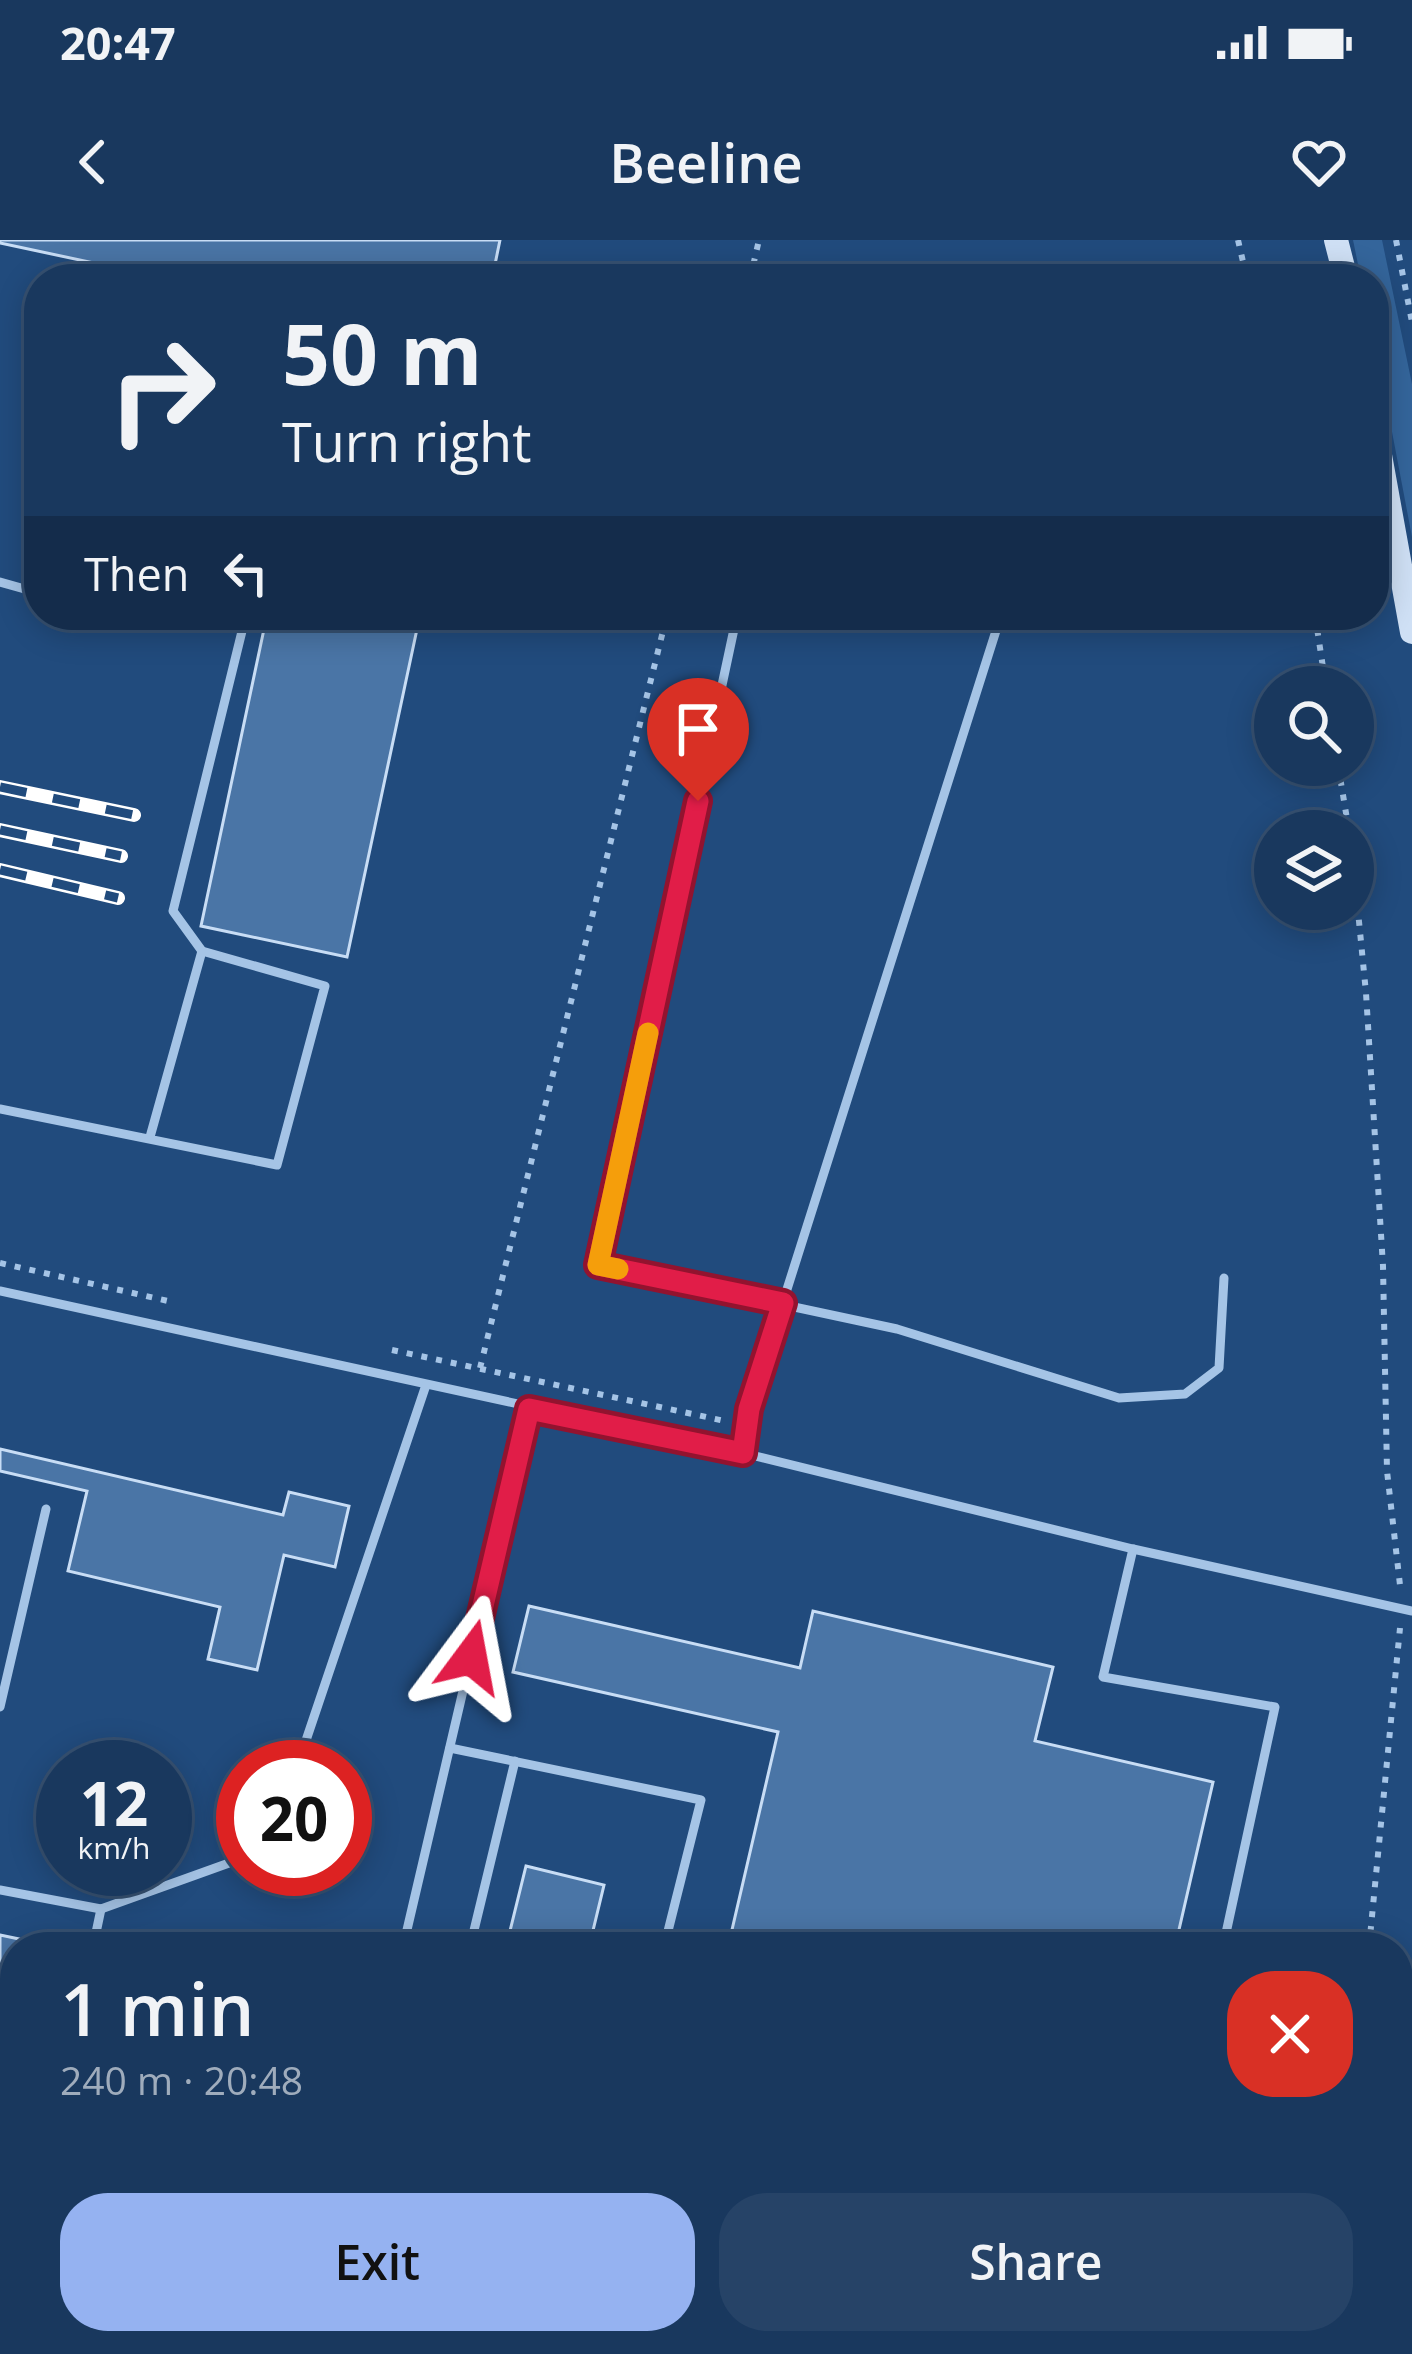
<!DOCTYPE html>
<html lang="en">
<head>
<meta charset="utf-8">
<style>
  body { margin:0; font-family:"Open Sans",sans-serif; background:#264367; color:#f1f3f6; height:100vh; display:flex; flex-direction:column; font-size:45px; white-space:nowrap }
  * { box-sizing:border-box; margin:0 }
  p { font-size:39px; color:#9facbc }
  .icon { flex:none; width:66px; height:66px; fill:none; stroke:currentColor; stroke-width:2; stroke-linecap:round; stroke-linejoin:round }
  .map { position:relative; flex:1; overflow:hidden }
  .side { position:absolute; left:0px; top:1692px; width:1413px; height:423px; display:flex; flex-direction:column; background:#19385e; border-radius:48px 48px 0 0; box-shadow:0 6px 30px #0003,0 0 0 3px #375273 }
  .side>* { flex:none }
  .guide { position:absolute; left:24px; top:24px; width:1365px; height:366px; border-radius:48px; box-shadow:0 6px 30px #0003,0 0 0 3px #375273; background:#19385e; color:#f1f3f6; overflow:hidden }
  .buttons { position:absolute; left:1254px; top:426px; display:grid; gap:24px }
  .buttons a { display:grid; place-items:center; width:120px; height:120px; border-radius:50%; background:#19385e; box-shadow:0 6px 30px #0003,0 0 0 3px #375273; font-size:60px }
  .speed { position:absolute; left:36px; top:1500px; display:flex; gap:24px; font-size:60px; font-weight:700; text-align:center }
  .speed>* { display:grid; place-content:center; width:156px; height:156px; border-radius:50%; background:#19385e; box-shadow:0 6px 30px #0003,0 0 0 3px #375273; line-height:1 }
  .speed small { font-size:30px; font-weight:400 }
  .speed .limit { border:18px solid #d22; background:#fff; color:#111 }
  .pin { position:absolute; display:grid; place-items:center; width:102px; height:102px; color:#fff; margin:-123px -51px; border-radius:50% 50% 50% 0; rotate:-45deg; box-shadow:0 0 12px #0007 }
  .pin .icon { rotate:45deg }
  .me { position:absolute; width:132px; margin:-66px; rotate:13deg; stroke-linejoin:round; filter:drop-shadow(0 0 9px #0008) }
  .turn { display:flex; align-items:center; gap:42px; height:252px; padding:0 60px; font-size:54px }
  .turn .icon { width:156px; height:156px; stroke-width:2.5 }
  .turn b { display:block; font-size:84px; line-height:102px }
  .then { display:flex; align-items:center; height:114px; padding:0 60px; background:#0003; gap:24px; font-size:45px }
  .round { display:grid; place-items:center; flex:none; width:126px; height:126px; border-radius:48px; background:#264367 }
  .overview { display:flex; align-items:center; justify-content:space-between; height:204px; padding:0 60px }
  h1 { font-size:72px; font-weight:600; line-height:90px }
  .cta { display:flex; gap:24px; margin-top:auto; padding:24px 60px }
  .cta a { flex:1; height:138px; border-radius:48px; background:#95b2f1; color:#111; font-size:48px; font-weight:600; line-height:138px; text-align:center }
  .cta a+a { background:#264367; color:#f1f3f6 }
  .status { display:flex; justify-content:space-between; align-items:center; height:84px; padding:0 60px; background:#19385e; direction:ltr }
  .status svg { height:33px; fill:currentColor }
  header { display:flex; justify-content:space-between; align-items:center; height:156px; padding:0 60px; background:#19385e; font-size:54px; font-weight:600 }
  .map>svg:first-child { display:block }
  .green { fill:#34659b }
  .building { fill:#4a75a6; stroke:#c8ddf5; stroke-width:3 }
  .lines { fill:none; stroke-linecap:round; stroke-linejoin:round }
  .path { stroke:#a5c4e6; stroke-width:6; stroke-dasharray:6 9; stroke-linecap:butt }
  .lane { stroke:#a5c4e6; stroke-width:9 }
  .secondary { stroke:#cfe0f5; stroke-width:24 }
  .rail-casing { stroke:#fff; stroke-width:14 }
  .rail { stroke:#214b7d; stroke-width:9; stroke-dasharray:27; stroke-linecap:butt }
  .route-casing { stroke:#92132f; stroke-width:30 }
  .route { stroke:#e11d48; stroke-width:21 }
  .slow { stroke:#f59e0b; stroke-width:21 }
</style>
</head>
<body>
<div class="status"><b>20:47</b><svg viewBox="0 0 49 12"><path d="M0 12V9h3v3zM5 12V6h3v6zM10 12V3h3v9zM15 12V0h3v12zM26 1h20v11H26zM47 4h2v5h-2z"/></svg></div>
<header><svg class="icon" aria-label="back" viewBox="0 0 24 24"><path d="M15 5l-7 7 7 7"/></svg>Beeline<svg class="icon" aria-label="heart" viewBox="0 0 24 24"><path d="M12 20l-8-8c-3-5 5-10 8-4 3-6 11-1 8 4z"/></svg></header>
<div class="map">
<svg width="1412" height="2114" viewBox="0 0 1412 2114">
  <rect width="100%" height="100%" fill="#214b7d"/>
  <polygon class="green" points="1353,0 1382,0 1412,144 1412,297 1374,97 1374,39 1361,39"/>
  <g class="building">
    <polygon points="0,0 500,0 492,39 169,39 0,3"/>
    <polygon points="267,375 420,375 347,717 201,686"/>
    <polygon points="0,1209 283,1275 289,1252 349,1266 335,1327 284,1315 257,1430 208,1419 220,1367 68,1331 87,1251 0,1231"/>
    <polygon points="529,1366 800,1428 813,1371 1053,1427 1035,1501 1213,1542 1175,1707 728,1707 778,1492 513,1432"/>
    <polygon points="526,1626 604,1645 589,1707 506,1707"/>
    <polygon points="0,1695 19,1699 0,1797"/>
    <polygon points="637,2100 1084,2100 1081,2114 634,2114"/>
  </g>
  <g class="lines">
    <g class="path">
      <polyline points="1238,0 1247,39"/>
      <polyline points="1396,0 1412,82"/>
      <polyline points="750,39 759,0"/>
      <polyline points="1315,375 1326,447"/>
      <polyline points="1338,525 1349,591"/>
      <polyline points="1353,620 1366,753 1383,1026 1387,1231 1400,1345"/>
      <polyline points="0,1023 168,1061"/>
      <polyline points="392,1110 725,1181"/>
      <polyline points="480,1128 667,375"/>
      <polyline points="1369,1707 1400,1388"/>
      <polyline points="1398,2046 1412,2050"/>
      <polyline points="1195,2100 1266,2114"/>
      <polyline points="1301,2114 1304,2100"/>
    </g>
    <g class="lane">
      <polyline points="0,342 39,353"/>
      <polyline points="737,375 598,1025 897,1089 1119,1158 1185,1154 1219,1128 1224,1038"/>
      <polyline points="202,711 173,671 246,375"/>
      <polyline points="0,869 277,925 325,746 202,711 150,897"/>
      <polyline points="0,1051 743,1213 1133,1309 1412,1371"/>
      <polyline points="743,1213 749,1169 1001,375"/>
      <polyline points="1133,1309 1103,1437 1275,1467 1223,1707"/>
      <polyline points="0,1467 46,1269"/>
      <polyline points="450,1508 701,1560 664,1707"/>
      <polyline points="297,1527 426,1145"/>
      <polyline points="0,1650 101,1669 243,1618"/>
      <polyline points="93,1707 101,1669"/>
      <polyline points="403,1707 529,1169"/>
      <polyline points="470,1707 515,1521"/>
      <polyline points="1137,2100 1140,2114"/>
      <polyline points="309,2109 329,2114"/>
      <polyline points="0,2110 15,2045"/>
    </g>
    <g class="secondary">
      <polyline points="1336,0 1346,39"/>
      <polyline points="1374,182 1412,392"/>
      <polyline points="1406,2114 1412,2087"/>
    </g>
    <defs>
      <g id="rail">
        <polyline points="0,547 134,575"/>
        <polyline points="0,590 121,616"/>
        <polyline points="0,630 118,658"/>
      </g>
    </defs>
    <use href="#rail" class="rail-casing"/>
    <use href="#rail" class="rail"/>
  </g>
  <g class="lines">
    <defs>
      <polyline id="route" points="471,1417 529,1169 743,1213 749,1169 783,1063 598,1025 698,561"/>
    </defs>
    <use href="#route" class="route-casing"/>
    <use href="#route" class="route"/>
    <polyline class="slow" points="618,1029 598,1025 648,793"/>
  </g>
</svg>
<div class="buttons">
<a><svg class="icon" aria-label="search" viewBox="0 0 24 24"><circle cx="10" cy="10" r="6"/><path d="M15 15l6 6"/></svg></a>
<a><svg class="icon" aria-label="layers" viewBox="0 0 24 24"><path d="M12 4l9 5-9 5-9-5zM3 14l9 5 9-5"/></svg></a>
</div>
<div class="speed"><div>12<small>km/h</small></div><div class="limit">20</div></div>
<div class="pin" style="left:698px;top:561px;background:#d93025"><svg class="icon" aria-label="arrive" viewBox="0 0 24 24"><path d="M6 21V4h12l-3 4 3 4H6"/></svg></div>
<svg class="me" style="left:471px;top:1417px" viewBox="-20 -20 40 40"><path d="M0-17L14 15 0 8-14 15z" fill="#e11d48" stroke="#fff" stroke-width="4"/></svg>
<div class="guide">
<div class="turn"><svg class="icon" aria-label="right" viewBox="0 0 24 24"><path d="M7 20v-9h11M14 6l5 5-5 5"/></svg><div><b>50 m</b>Turn right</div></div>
<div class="then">Then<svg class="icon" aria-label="left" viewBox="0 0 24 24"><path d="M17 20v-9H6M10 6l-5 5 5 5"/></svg></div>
</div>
<section class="side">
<div class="overview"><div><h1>1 min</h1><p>240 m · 20:48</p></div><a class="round" style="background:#d93025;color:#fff"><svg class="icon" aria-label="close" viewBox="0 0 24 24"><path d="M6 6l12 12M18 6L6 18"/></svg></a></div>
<div class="cta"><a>Exit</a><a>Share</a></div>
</section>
</div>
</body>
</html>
